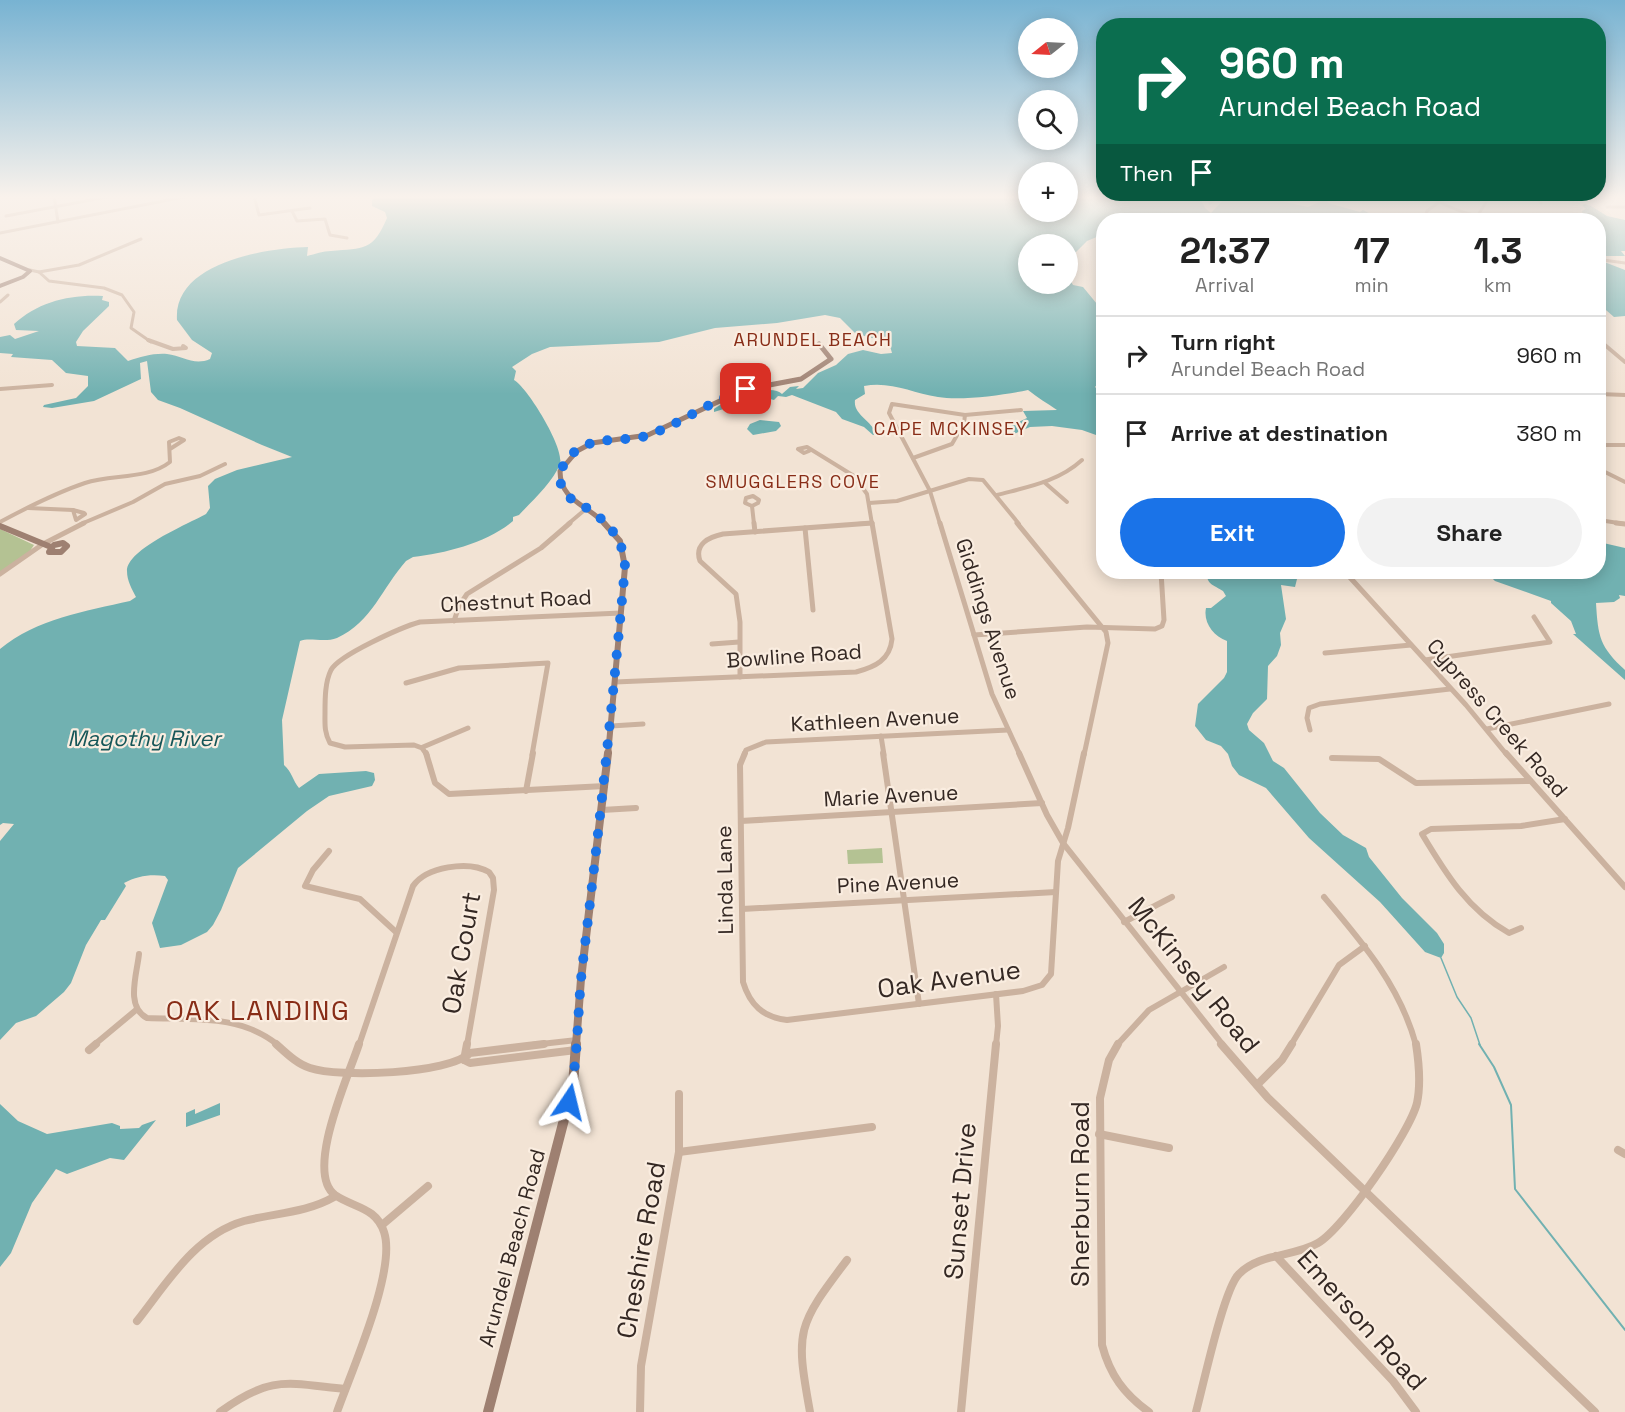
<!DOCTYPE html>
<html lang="en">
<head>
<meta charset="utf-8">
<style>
  body { margin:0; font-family:"Space Grotesk",sans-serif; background:#f2f2f2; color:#222; height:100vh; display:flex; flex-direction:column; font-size:22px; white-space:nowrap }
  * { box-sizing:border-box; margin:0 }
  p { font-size:20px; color:#767676 }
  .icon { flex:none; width:33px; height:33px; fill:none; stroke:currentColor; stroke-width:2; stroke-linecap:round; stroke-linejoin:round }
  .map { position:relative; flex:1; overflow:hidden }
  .side { position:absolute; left:1096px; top:213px; width:510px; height:366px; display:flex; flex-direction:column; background:#fff; border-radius:24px; box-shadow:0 3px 15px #0003 }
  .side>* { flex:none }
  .hud { position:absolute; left:1096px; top:18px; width:510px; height:183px; border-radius:24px; box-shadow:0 3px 15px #0003; background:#0b6e4f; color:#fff; overflow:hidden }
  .needle { width:39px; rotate:252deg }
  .tools { position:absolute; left:1018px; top:18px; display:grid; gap:12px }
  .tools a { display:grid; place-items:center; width:60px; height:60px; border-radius:50%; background:#fff; box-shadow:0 3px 15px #0003; font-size:30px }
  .pin { position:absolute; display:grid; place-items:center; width:51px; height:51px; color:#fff; margin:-26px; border-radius:12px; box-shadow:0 3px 9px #0006 }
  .me { position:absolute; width:66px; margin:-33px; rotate:10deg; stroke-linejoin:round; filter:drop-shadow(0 0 4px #0008) }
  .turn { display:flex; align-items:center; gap:21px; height:126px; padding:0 24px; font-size:27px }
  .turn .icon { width:78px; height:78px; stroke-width:2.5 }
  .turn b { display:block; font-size:42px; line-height:51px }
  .then { display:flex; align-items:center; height:57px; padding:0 24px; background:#0003; gap:12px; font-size:22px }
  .eta { display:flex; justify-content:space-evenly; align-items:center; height:102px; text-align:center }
  .eta b { font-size:36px; font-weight:600; line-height:42px }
  .button { display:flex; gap:12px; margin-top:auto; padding:12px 24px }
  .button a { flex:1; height:69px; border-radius:36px; background:#1a73e8; color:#fff; font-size:24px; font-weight:600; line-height:69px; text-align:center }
  .button a+a { background:#f2f2f2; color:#222 }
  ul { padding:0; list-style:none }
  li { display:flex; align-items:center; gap:18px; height:78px; padding:0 24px; border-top:2px solid #e0e0e0 }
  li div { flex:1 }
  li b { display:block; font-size:22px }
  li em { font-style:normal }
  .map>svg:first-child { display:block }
  .green { fill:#b4c293 }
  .water { fill:#71b1b1 }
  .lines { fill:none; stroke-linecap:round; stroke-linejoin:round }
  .stream-far1 { stroke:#71b1b1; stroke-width:1.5 }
  .stream { stroke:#71b1b1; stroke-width:2 }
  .street-far4 { stroke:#cbb29f; stroke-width:3 }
  .street-far3 { stroke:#cbb29f; stroke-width:4 }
  .street-far2 { stroke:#cbb29f; stroke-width:5 }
  .street-far1 { stroke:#cbb29f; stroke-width:6 }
  .street { stroke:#cbb29f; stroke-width:8 }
  .secondary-far4 { stroke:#9e8071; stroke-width:4 }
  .secondary-far3 { stroke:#9e8071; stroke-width:5 }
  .secondary-far2 { stroke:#9e8071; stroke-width:6 }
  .secondary-far1 { stroke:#9e8071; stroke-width:8 }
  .secondary { stroke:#9e8071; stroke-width:10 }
  .route { stroke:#1a73e8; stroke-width:10; stroke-dasharray:0 18 }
  .labels { text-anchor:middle; stroke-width:4.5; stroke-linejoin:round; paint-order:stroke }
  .far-neighbourhood-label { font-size:18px; letter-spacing:1.5px; fill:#882d17; stroke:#faede0 }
  .street-label { font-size:21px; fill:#342823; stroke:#faede0 }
  .water-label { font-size:22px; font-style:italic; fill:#165658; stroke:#faede0 }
  .near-street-label { font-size:26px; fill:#342823; stroke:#faede0 }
  .near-neighbourhood-label { font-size:27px; letter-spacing:1.5px; fill:#882d17; stroke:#faede0 }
</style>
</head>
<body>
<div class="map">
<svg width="1625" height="1412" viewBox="0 0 1625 1412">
  <rect width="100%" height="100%" fill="#f2e3d4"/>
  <g class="green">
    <polygon points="0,529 34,545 28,554 0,573"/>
    <polygon points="882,848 883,863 848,864 847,850"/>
  </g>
  <g class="water">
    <path d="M376,196H1029V212H1068V196H1199L1205,208L1211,213L1225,198L1256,196L1308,207L1326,199L1328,203L1360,212L1363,210L1382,220H1144L1140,217L1141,214L1131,220H1104V234L1087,241L1068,260V244H1029V284H1068V277L1073,285L1083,287L1097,304L1104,303V376L1095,387L1104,395V442L1096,435L1082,430L1052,426L1030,427L1007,437L998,432L1027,418L1023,411L1057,410C1047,403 1038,398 1028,390C1004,395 961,401 938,397C912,393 891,381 864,386L865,394L855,400C853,415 872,420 876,434L873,435L864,427L842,419L836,412L792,395L786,397L778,396L774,400L762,397L714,412V409C726,400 771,382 782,394L790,387L799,386L796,389L803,388L818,373L836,365L848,354L863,350L881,354L892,353L890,346L885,341L856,334L840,318L825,315L777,323L715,328L659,342L550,347L532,354L512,367L516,371L514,380C527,387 565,448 560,464C553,482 532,501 519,515L513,517V521C487,543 446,553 413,557L406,561C382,588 372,622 337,638C324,643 310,637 300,641L282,720L284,765C292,772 293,781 299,788L319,774L366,771L374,773L375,780L372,786L329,796L307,811L238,868L221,910L213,925L207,932L181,945L160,948L152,923L168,880L165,876C150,874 137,876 124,883L126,886L105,920H101L86,945L71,983L64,992L36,1016L16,1023L0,1040V841L14,824L3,823L0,825V649C36,619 86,611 130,601L136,597C132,589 127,581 127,571C127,549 188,524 206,514L210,508L208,486L215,479L237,470L292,457L262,445L180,408L158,400L151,392L147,361L140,363L141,379L94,401L52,408L43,407L44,405L76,398L88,386V376L66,373L52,360L11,357L13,354L0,353V337L10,335L15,339L39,331L16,330L14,324C38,302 70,294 103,296L102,300L109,302V306L83,331L76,342L77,346L115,348L128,361C141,357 153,353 167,354C183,356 194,366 210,359L212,353L192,340L177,320C173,262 267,248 308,247L307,256C315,254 323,251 331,251C364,248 373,251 387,218L385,212L372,206V200Z"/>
    <polygon points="1585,204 1591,206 1607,216 1625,220 1625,251 1621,251 1625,256 1599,256 1599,220 1547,220 1545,217 1569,220 1582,218 1579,216 1583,216 1582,211 1586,209 1582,205"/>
    <polygon points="1599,260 1625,270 1625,316 1614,317 1599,304 1599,295 1605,295 1599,284"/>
    <polygon points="760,420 779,422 781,426 776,431 753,435 747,429 750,424"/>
    <path d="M1599,542L1625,548V596L1619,595L1620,598L1614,602L1596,603C1598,637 1600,647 1625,670V680L1573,634H1576L1571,621L1551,603V601L1495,581L1486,572H1599Z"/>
    <path d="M1206,572H1294L1298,575L1295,587L1281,585L1286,619L1280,633L1281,645L1277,656L1268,666L1267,699L1253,713L1247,724L1249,730L1264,743L1273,761L1284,768L1320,813L1343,835L1366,848L1369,857L1402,898L1437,933L1444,944V953L1441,958L1425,952L1380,902L1309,838L1266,788L1239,775L1232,766L1228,754L1221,746L1206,740L1195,726L1198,704L1224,678L1227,672V641C1213,636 1203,622 1206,608H1211L1226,596L1223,591C1214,585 1207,585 1206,572Z"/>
    <polygon points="220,1103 220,1115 186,1127 186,1113 195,1109 195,1114"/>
    <polygon points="0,1104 18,1121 47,1134 112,1123 120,1126 120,1129 139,1128 142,1125 156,1120 124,1160 110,1158 67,1174 56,1169 32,1203 11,1253 0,1267"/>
  </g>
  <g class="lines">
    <polyline class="stream-far1" points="1441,958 1457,997 1471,1018 1480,1045"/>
    <polyline class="stream" points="1479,1044 1494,1067 1511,1105 1515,1189 1625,1330"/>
    <g class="street-far4">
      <polyline points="54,196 58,222"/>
      <polyline points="254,196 259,215 310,208"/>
      <path d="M1428,196C1451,209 1478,220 1505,218"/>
      <polyline points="1535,196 1541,203"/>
      <polyline points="1210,203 1219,196"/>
      <polyline points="1607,207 1625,207"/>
      <polyline points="292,211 297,221 325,219 330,235 347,238"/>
      <polyline points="1478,215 1490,196"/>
      <polyline points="6,216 112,196"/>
      <polyline points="1425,217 1427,211 1438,203"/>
      <polyline points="0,233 189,196"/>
      <polyline points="1603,260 1625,263"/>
      <polyline points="1104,269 1104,275"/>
      <polyline points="30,270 39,272 49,281 104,288 122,295 134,312 131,328 151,342"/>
      <polyline points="39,272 79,265 141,239"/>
      <polyline points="0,302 8,295"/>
      <polyline points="1599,340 1601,342"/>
    </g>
    <g class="street-far3">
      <polyline points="148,340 173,349 186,348 183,346"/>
      <polyline points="1599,340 1625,362"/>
      <polyline points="0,389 52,385"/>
      <polyline points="1599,394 1625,395"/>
      <polyline points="1599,445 1625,445"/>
      <polyline points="809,451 804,453 798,449 807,447 854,476 867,494 872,524"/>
      <polyline points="913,458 952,444 964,423 965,415"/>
      <polyline points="1599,469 1625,482"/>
      <polyline points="1044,482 1067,502"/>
      <path d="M997,495C1027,487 1058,482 1082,460"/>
      <polygon points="753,496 759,500 758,503 752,506 745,503 746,498"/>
      <polyline points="869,503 897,501 969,479 983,480 1019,524"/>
      <polyline points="752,506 754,524"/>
      <polyline points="28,508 73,510"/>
      <polygon points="73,510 84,513 85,514 76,520"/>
      <polyline points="1599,520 1625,524"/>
      <path d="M0,522C28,507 55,493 85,483C112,474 147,480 170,462L169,442L179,438L184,440L170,449"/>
      <polyline points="81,524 133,502 165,484 200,476 225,464"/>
      <polyline points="568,524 587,508"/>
      <polyline points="857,524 872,523"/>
      <polyline points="940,524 930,491 889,413 892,404 965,415 1021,410"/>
    </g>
    <g class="street-far2">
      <polyline points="754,523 755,532"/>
      <polyline points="940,523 992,694 1020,755"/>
      <polyline points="1017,523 1106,632 1108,643 1084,755"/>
      <polyline points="1616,523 1625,524"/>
      <polyline points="805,528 813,610"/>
      <polyline points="1345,572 1466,705 1507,755"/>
      <polyline points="0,574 43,544 84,523"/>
      <polyline points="454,621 459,606 467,594 541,548 570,523"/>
      <polyline points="974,635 1087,627 1155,629 1162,626 1164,620 1161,572"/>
      <polyline points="712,644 739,642"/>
      <polyline points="1325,653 1411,645"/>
      <polyline points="1425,660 1550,642 1534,617"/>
      <path d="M740,677V622L736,594L700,561C694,544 709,537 723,534L872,523"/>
      <path d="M615,682L856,672C875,667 890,660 892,639L872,523"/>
      <polyline points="406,683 459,668 548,663 532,755"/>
      <polyline points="611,726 643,724"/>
      <polyline points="1487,729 1609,704"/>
      <polyline points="1310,730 1307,718 1309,708 1320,704 1450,689"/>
      <polyline points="881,736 884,755"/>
      <polyline points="423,747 468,728"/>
      <path d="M427,755L422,748L414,745L345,747L330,743C324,732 325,724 325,712C325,699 325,682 331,670C339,655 402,627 420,622L621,613"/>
      <polyline points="744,755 746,750 766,742 1008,730"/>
    </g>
    <g class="street-far1">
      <polyline points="426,753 435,783 449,794 605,786"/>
      <path d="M745,753L740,765L743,982C750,1005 763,1017 787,1020L1023,991L1042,985L1051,974L1058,861L1068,828L1084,753"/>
      <polyline points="883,753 919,1004"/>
      <polyline points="1019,753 1047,815 1063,843 1223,1045"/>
      <polyline points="1506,753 1625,887"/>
      <polyline points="1332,758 1379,759 1416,783 1530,781"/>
      <polyline points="526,791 533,753"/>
      <polyline points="602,810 636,808"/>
      <polyline points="741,821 1042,803"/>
      <polyline points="329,851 313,870 305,886 360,899 396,932"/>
      <path d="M1324,897C1363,943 1400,986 1416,1045"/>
      <polyline points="742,909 1056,892"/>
      <polyline points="1124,922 1172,897"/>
      <path d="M1521,928L1509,933C1468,910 1446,874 1422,834L1431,829L1521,826L1565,819"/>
      <path d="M139,954C137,974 125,1007 147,1018C193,1020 240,1014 278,1045"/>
      <polyline points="996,994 998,1026 996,1045"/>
      <polyline points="94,1045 136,1010"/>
      <path d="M359,1045L413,886C426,867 468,860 489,872L493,878L494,890L467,1045"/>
      <polyline points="532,1045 577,1040"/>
      <polyline points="1117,1045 1149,1010 1224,967"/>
      <polyline points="1291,1045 1339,965 1365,946"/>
    </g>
    <g class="street">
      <path d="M276,1044C286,1053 297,1064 310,1068C339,1078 449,1074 470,1053L544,1044"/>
      <path d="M1118,1044L1109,1060L1100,1098L1102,1345C1110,1375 1124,1394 1149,1412"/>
      <polyline points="1221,1044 1268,1098 1595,1412"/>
      <polyline points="89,1050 96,1044"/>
      <polyline points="464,1060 470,1063 576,1050"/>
      <polyline points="464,1060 467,1044"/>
      <polyline points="1257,1085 1282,1060 1292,1044"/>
      <polyline points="1099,1134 1169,1148"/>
      <polyline points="1618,1150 1625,1154"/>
      <polyline points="679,1152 872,1127"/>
      <polyline points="382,1225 428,1186"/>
      <polyline points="1276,1256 1393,1381 1416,1412"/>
      <path d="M137,1321C167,1283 195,1235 244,1221C275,1213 306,1213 334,1197"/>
      <path d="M220,1412C271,1375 286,1383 345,1389"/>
      <path d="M337,1412C351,1372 397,1270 384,1232C376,1207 354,1208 335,1195C304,1172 349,1075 359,1044"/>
      <polyline points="640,1412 641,1366 679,1152 679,1094"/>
      <path d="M810,1412C795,1330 797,1326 847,1260"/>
      <polyline points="961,1412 996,1044"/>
      <path d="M1196,1412C1203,1386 1224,1288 1239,1274C1259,1253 1294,1257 1318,1243C1344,1228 1410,1132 1417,1103C1421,1084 1419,1063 1416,1044"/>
    </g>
    <polyline class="secondary-far4" points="0,258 30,271 23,277 0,286"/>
    <path class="secondary-far3" d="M605,524C588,505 560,501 560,471L577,451L592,443L648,435L743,390L801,379L831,359L819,344"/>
    <g class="secondary-far2">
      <polyline points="604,523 620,541 625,567 608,755"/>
      <polyline points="0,526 51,547"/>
      <polygon points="63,543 67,546 61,552 49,552 54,545"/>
    </g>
    <polyline class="secondary-far1" points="576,1045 581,979 608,753"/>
    <polyline class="secondary" points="488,1412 573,1085 576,1044"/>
  </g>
  <linearGradient id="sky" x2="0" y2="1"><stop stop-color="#78b3d2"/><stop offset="0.5" stop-color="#f9f2ec"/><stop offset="1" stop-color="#f9f2ec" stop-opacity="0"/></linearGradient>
  <rect width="1625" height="394" fill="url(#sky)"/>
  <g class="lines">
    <path class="route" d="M569,1102C579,1056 577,1008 583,961C599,830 613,699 625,567C624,540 609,523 588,509C582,504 574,502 569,497C561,489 557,477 562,468C582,429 621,446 652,434C684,421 713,400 746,389"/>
  </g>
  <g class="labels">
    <g class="far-neighbourhood-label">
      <text x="813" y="346">ARUNDEL BEACH</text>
      <text x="951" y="435">CAPE MCKINSEY</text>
      <text x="793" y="488">SMUGGLERS COVE</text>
    </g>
    <g class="street-label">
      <text transform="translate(516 601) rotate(-3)" y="7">Chestnut Road</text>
      <text transform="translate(988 619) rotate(72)" y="7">Giddings Avenue</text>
      <text transform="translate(794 656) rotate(-4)" y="7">Bowline Road</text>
      <text transform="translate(1497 718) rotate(49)" y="7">Cypress Creek Road</text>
      <text transform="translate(875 720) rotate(-3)" y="7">Kathleen Avenue</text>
      <text transform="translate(891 796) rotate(-3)" y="7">Marie Avenue</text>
      <text transform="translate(725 880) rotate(-91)" y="7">Linda Lane</text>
      <text transform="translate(898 883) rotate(-3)" y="7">Pine Avenue</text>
      <text transform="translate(512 1248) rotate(-75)" y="7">Arundel Beach Road</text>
    </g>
    <g class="water-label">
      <text x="144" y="746">Magothy River</text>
    </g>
    <g class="near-street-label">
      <text transform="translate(461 953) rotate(-80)" y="9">Oak Court</text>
      <text transform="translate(1194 975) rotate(51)" y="9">McKinsey Road</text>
      <text transform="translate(949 979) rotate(-8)" y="9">Oak Avenue</text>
      <text transform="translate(1080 1194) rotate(-90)" y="9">Sherburn Road</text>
      <text transform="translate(960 1201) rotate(-85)" y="9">Sunset Drive</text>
      <text transform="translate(641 1250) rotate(-80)" y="9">Cheshire Road</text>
      <text transform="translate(1362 1320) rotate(48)" y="9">Emerson Road</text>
    </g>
    <g class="near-neighbourhood-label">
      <text x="258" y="1020">OAK LANDING</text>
    </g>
  </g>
</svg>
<div class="tools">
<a><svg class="needle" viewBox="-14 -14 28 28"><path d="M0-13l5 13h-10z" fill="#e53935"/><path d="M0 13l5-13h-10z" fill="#767676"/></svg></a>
<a><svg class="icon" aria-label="search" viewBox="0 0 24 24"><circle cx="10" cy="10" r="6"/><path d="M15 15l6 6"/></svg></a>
<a>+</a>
<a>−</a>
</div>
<div class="pin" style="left:746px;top:389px;background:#d93025"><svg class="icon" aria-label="arrive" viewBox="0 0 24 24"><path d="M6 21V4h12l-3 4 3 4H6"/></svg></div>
<svg class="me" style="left:569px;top:1102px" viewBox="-20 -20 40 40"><path d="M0-17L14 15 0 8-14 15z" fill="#1a73e8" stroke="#fff" stroke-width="4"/></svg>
<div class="hud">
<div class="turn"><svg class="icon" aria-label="right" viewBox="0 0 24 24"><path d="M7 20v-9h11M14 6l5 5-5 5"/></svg><div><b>960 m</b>Arundel Beach Road</div></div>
<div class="then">Then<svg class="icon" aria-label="arrive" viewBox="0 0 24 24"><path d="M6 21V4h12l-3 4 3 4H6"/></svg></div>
</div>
<section class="side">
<div class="eta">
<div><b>21:37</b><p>Arrival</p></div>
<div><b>17</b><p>min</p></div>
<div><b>1.3</b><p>km</p></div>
</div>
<ul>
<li><svg class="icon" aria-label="right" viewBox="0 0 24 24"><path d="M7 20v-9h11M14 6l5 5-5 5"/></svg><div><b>Turn right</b><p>Arundel Beach Road</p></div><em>960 m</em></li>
<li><svg class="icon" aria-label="arrive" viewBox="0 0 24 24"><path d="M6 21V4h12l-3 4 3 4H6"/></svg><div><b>Arrive at destination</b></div><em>380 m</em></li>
</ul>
<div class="button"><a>Exit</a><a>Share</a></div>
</section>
</div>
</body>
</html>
